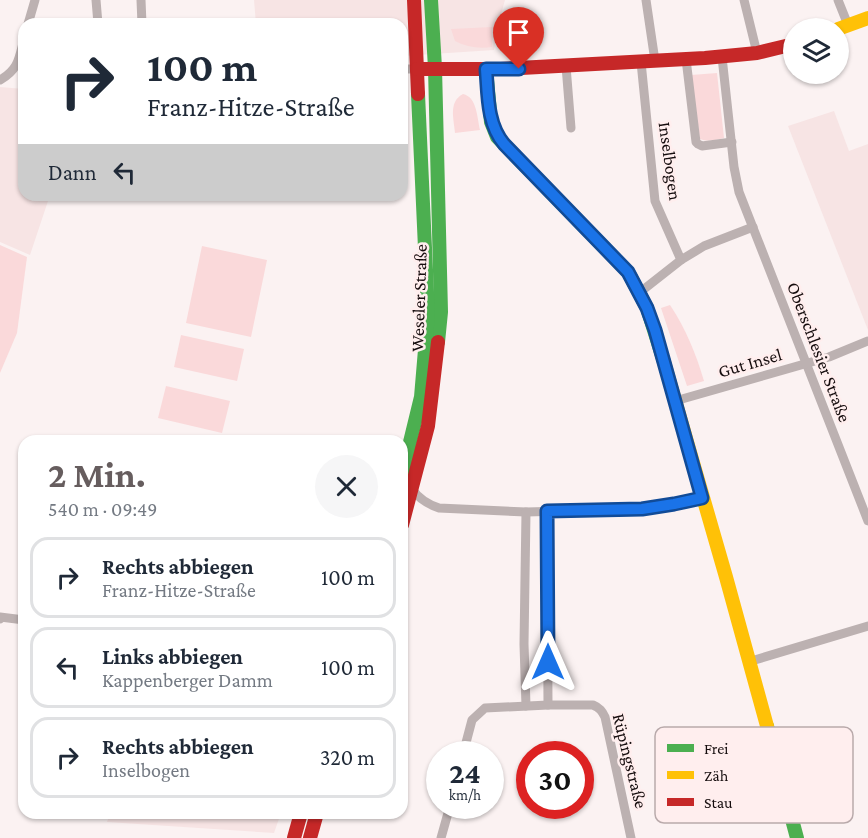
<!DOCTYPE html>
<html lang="de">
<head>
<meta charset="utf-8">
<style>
  body { margin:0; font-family:"Crimson Pro",serif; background:#f6f6f7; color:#1f2937; height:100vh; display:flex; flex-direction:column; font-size:22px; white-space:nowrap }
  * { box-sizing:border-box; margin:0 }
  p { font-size:20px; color:#747a83 }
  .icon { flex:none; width:33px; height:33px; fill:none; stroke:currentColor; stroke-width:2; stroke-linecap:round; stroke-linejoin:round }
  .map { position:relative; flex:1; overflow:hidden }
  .side { position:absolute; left:18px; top:435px; width:390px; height:384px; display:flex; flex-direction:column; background:#fff; border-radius:18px; box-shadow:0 2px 4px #0004 }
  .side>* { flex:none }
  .hud { position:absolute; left:18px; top:18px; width:390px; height:183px; border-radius:18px; box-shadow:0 2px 4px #0004; background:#fff; color:#1f2937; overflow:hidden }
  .tools { position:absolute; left:783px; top:18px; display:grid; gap:12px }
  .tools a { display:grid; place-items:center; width:66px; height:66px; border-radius:50%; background:#fff; box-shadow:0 2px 4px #0004; font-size:30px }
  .speed { position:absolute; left:426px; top:741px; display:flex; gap:12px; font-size:30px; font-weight:700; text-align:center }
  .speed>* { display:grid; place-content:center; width:78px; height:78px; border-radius:50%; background:#fff; box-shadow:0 2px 4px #0004; line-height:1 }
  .speed small { font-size:15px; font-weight:400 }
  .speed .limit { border:9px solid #d22; background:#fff; color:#111 }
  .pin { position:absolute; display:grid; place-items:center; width:51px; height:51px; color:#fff; margin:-62px -26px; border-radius:50% 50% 50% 0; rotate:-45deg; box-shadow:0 0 6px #0007 }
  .pin .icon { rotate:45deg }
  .me { position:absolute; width:66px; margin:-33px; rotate:0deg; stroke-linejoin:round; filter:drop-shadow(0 0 4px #0008) }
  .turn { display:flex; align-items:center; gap:21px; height:126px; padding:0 30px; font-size:27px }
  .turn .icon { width:78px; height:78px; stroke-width:2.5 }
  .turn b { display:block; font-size:42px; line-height:51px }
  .then { display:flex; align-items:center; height:57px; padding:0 30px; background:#0003; gap:12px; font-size:22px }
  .round { display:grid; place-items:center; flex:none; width:63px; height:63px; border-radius:32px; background:#f6f6f7 }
  .summary { display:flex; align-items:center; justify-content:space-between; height:102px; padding:0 30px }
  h1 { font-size:36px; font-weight:700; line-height:45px; color:#665d5e }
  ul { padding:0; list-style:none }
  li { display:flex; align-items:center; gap:18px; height:81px; margin:0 12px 9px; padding:0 18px; border:3px solid #e0e1e3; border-radius:18px }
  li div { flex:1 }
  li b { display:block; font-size:22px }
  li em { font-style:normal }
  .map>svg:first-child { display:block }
  .built { fill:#f7e4e4 }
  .green { fill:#fad9da }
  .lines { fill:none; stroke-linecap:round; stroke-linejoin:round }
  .street { stroke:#bcb1b1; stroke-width:9 }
  .fast { stroke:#4caf50; stroke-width:14 }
  .slow { stroke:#ffc107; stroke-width:14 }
  .jam { stroke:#c62828; stroke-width:14 }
  .route-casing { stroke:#114b97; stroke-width:15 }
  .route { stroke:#1a73e8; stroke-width:10 }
  .labels { text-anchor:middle; stroke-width:5; stroke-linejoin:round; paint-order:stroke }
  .street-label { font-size:18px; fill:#160d0e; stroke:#fee }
  .key { fill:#fee; stroke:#b9aaab; stroke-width:1.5 }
  .key-label { font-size:16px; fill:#160d0e }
</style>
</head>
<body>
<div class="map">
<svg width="868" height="838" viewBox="0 0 868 838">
  <rect width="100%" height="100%" fill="#fbf2f2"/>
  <g class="built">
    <polygon points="254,0 505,0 498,25 494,50 402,56 402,24 256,24"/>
    <polygon points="0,87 24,89 24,195 50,195 30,255 0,242"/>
    <polygon points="834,111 849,151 868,144 868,330 788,126"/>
    <polygon points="110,813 281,813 274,833 107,822"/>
  </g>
  <g class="green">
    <path d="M492,27V47C479,49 466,47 455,41L451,29Z"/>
    <path d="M717,73L724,138C715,140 709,142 700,139L691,75Z"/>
    <path d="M463,94C477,97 477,117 480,130L455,133C454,119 448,102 463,94Z"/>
    <polygon points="0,245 27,257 17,333 0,373"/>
    <polygon points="202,246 267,260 251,337 186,323"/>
    <path d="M670,305C686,329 696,354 704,381L687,386L661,308Z"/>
    <polygon points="181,335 244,349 237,381 174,367"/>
    <polygon points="166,386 230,401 222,433 158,418"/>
  </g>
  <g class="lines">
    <g class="street">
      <polyline points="96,0 98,24"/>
      <polyline points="141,0 142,24"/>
      <polyline points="646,0 655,61"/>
      <polyline points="744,0 757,53"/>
      <polyline points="838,0 848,25"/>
      <polyline points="28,24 35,0"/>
      <polyline points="722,57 734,167 739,192 868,521"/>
      <polyline points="686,59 696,142 698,144 702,146 732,142"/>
      <polyline points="641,62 655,201 681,260"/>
      <polyline points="566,66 571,128"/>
      <polyline points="402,69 417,69"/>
      <path d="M0,80C19,69 19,58 24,39"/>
      <polyline points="639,293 681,260 704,246 753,227"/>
      <polyline points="675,401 829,357 868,341"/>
      <path d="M412,489C419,499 427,504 439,508L526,512L642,509L674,504L702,497"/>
      <polyline points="547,511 548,705"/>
      <polyline points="0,619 0,617 24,620"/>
      <polyline points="748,662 868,626"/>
      <polyline points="526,706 524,644 526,512"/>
      <path d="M463,754L472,720L485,708L548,705H593C600,708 602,711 605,717L631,838"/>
      <polyline points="441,838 450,806"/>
    </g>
    <g class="fast">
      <polyline points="431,0 435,68 441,312 438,342"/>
      <polyline points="486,69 491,122 497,137 628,272 647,308 664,362"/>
      <polyline points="402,475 421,397 428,314 418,94"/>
      <polyline points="767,726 797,838"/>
    </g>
    <g class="slow">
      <polyline points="838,29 868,18"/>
      <polyline points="664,362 726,577 767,726"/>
    </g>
    <g class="jam">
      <polyline points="414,0 418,94"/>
      <polyline points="417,69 501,69 705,58 757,53 794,44"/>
      <polyline points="402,525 428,426 438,342"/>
      <polyline points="294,838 301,813"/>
      <polyline points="310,838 317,813"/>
    </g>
  </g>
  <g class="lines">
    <defs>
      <path id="route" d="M519,69H486C488,95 487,124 504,144L628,272L647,308L655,330L702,498L674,504L642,509L547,511L548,662"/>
    </defs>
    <use href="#route" class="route-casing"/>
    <use href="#route" class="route"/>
  </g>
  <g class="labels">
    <g class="street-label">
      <text transform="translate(670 161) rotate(82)" y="6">Inselbogen</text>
      <text transform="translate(419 298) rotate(-88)" y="6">Weseler Straße</text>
      <text transform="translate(819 352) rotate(69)" y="6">Oberschlesier Straße</text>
      <text transform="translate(750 363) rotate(-16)" y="6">Gut Insel</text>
      <text transform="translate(630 761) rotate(76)" y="6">Rüpingstraße</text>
    </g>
  </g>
  <rect x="655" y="727" width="198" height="96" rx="9" class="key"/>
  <rect x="667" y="744" width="27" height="8" fill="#4caf50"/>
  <rect x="667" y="771" width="27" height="8" fill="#ffc107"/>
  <rect x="667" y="798" width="27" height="8" fill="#c62828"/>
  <g class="key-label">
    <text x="704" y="754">Frei</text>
    <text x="704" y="781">Zäh</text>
    <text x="704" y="808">Stau</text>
  </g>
</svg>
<div class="tools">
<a><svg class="icon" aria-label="layers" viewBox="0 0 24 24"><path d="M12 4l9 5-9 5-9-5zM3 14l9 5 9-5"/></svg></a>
</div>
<div class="speed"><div>24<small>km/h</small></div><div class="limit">30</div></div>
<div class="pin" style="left:519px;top:69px;background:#d93025"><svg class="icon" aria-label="arrive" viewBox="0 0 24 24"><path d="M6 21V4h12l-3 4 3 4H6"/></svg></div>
<svg class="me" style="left:548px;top:662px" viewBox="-20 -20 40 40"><path d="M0-17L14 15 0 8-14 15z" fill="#1a73e8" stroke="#fff" stroke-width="4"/></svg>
<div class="hud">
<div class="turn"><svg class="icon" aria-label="right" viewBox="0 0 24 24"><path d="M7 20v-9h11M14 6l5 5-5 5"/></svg><div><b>100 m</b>Franz-Hitze-Straße</div></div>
<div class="then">Dann<svg class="icon" aria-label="left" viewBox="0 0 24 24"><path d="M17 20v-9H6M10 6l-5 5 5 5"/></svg></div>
</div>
<section class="side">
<div class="summary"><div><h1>2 Min.</h1><p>540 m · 09:49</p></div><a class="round"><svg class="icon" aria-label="close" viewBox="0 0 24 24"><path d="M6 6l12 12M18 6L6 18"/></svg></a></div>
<ul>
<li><svg class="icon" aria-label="right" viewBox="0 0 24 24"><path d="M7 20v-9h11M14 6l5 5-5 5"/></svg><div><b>Rechts abbiegen</b><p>Franz-Hitze-Straße</p></div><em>100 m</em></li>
<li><svg class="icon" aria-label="left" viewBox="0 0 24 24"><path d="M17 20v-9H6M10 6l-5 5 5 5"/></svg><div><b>Links abbiegen</b><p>Kappenberger Damm</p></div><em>100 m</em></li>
<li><svg class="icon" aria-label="right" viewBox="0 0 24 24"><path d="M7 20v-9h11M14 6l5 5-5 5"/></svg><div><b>Rechts abbiegen</b><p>Inselbogen</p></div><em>320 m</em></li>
</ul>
</section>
</div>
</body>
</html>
